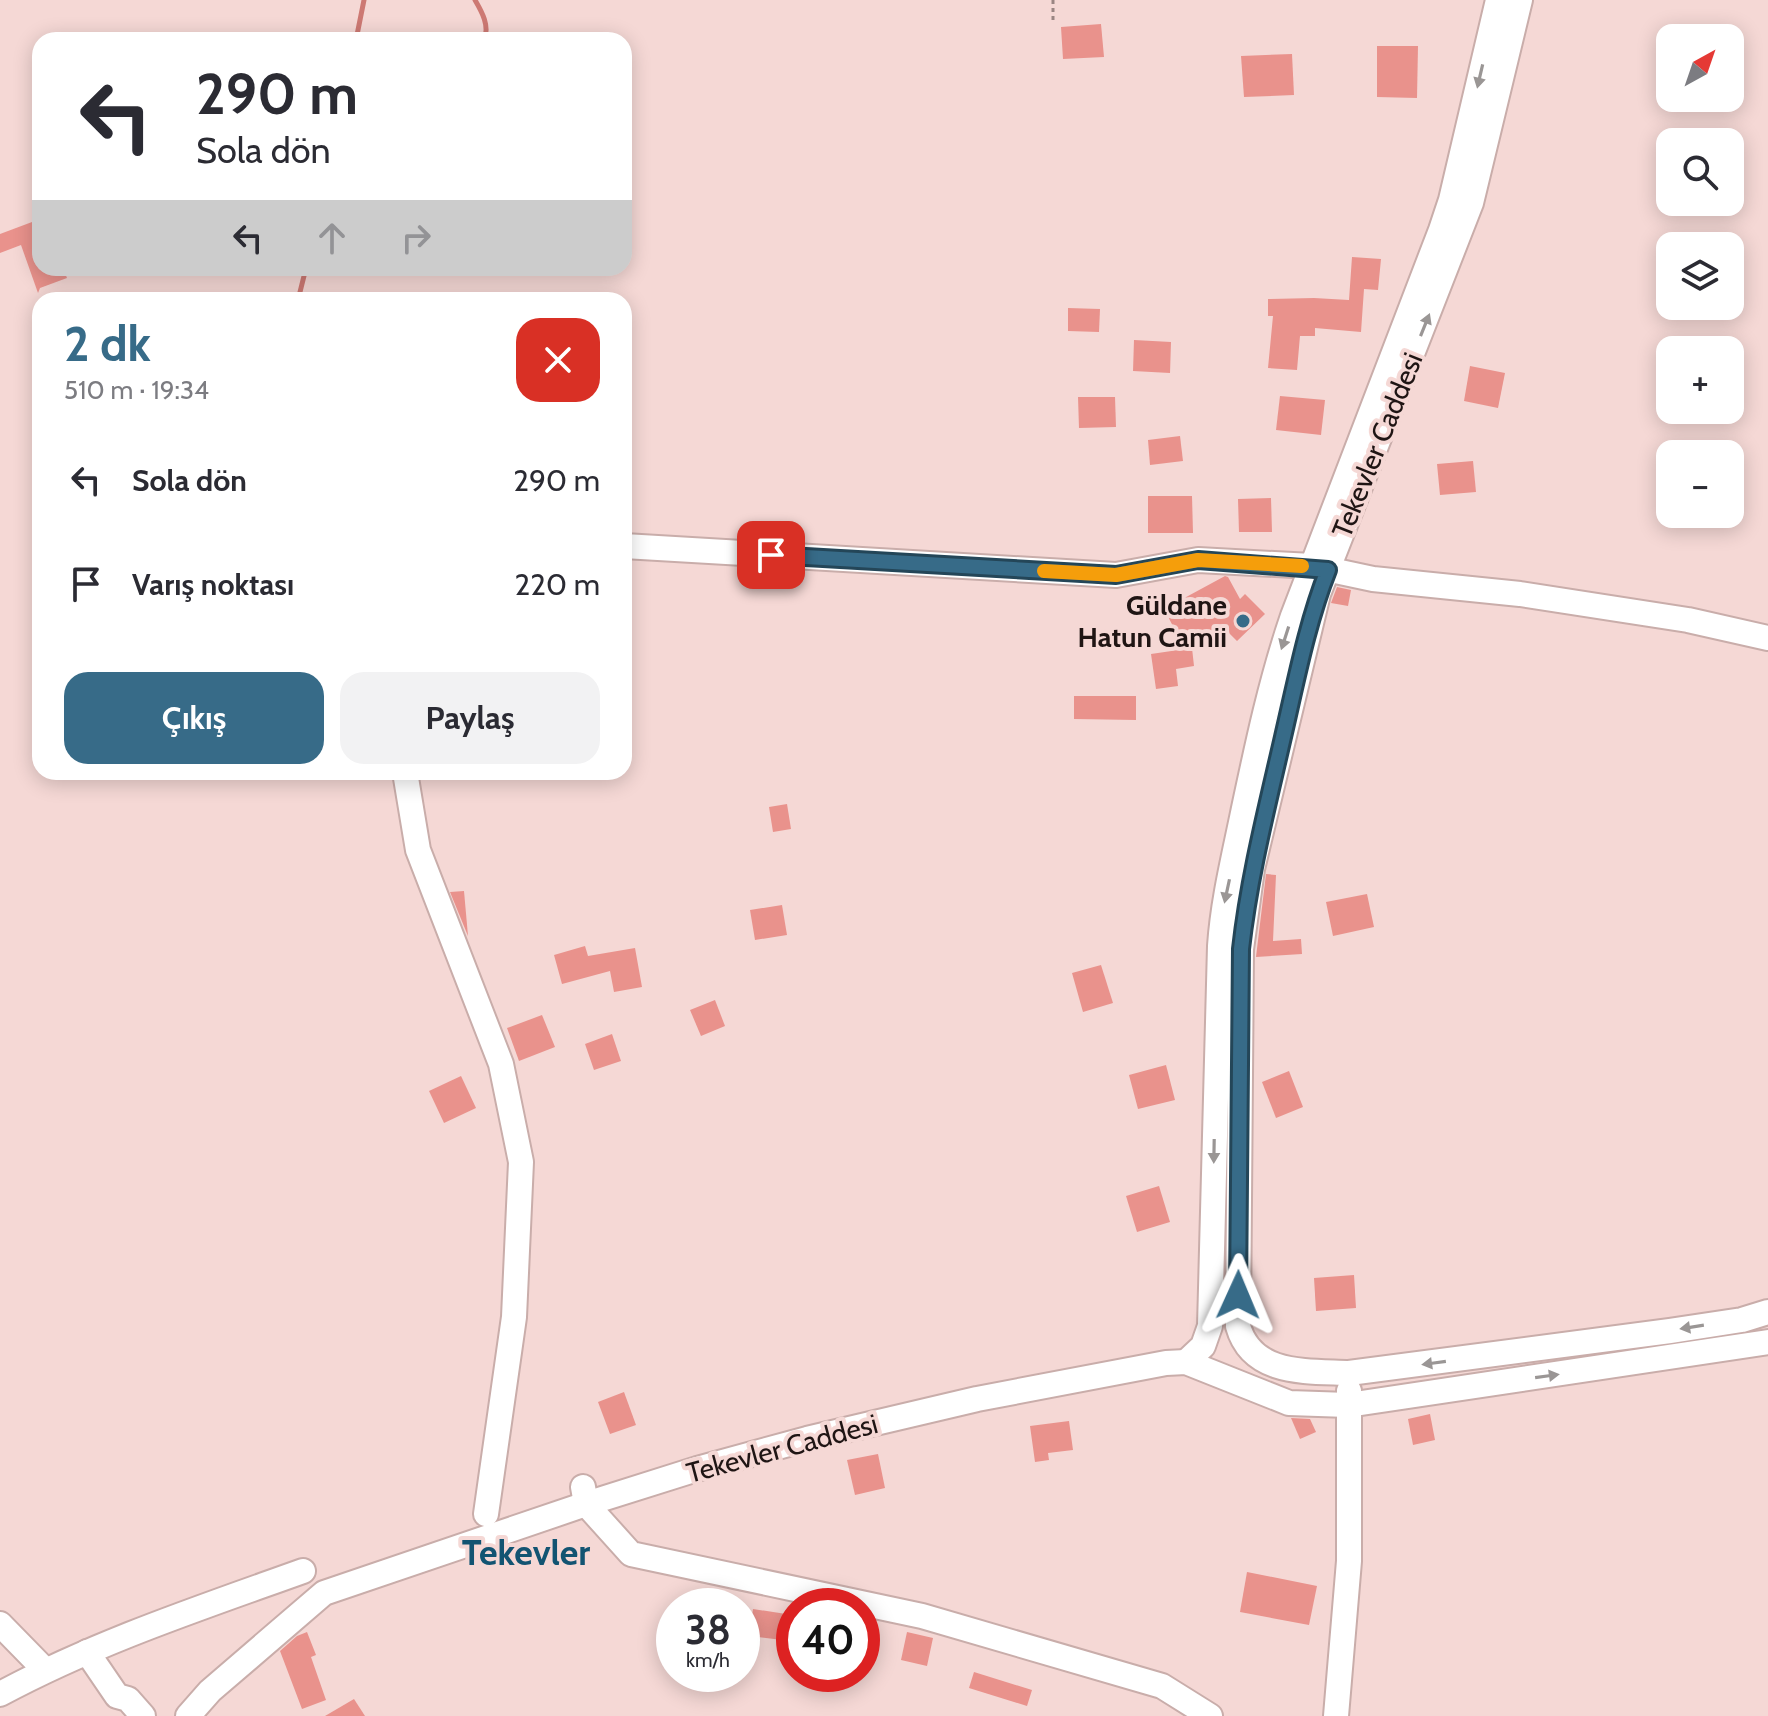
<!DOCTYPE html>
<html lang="tr">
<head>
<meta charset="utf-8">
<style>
  body { margin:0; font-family:Cabin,sans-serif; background:#f2f2f3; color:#2b2b33; height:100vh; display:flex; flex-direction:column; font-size:30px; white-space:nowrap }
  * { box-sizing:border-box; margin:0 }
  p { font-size:26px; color:#7c7c81 }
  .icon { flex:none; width:44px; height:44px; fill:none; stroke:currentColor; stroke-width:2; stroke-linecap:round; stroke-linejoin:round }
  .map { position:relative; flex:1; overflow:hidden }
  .sheet { position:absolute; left:32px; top:292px; width:600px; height:488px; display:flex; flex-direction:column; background:#fff; border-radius:24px; box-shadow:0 4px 20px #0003 }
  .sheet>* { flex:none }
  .top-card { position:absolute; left:32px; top:32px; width:600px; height:244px; border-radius:24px; box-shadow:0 4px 20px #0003; background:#fff; color:#2b2b33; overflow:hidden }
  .needle { width:52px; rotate:40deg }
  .buttons { position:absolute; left:1656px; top:24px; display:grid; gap:16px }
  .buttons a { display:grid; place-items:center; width:88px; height:88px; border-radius:16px; background:#fff; box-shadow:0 4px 20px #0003; font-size:40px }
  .speed { position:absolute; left:656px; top:1588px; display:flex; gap:16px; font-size:40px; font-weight:700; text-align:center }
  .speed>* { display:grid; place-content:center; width:104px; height:104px; border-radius:50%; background:#fff; box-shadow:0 4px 20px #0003; line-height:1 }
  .speed small { font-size:20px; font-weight:400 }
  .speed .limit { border:12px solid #d22; background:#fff; color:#111 }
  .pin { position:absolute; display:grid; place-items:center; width:68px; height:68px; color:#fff; margin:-34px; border-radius:16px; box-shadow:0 4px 12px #0006 }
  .me { position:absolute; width:88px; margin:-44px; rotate:1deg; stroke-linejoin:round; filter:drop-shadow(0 0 6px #0008) }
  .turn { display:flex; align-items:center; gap:28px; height:168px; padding:0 32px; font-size:36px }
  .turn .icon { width:104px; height:104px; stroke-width:2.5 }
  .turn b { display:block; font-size:56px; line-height:68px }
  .lanes { display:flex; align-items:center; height:76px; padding:0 32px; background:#0003; justify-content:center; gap:40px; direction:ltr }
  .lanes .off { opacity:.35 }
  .round { display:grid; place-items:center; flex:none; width:84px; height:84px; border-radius:24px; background:#f2f2f3 }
  .summary { display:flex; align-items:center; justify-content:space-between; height:136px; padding:0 32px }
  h1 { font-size:48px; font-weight:700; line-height:60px; color:#376b88 }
  .action { display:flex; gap:16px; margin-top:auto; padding:16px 32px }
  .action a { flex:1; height:92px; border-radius:24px; background:#376b88; color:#fff; font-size:32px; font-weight:700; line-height:92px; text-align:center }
  .action a+a { background:#f2f2f3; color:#2b2b33 }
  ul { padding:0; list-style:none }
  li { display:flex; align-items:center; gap:24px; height:104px; padding:0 32px }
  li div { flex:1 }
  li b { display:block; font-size:30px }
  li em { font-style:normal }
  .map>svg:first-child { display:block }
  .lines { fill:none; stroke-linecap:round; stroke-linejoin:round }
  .stream { stroke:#cd7973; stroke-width:5 }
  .building { fill:#e9928c }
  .minor-casing { stroke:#c9adaa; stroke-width:28 }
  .path { stroke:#9a8583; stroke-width:3; stroke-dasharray:4 4; stroke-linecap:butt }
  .minor { stroke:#fff; stroke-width:24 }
  .oneway { fill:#9a9695 }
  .route-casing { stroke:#244658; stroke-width:20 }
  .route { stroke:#376b88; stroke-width:14 }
  .slow { stroke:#f59e0b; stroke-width:14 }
  .poi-dot { fill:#376b88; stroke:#f5d8d5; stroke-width:3 }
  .labels { text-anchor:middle; stroke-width:8; stroke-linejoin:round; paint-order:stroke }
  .street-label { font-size:28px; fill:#1f1514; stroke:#f5d8d5 }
  .poi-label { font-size:28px; font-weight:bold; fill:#1f1514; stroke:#f5d8d5; text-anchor:end }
  .district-label { font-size:36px; font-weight:bold; fill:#125472; stroke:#f5d8d5 }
</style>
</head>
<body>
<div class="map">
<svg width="1768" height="1716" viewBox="0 0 1768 1716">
  <rect width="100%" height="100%" fill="#f5d8d5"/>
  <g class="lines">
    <g class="stream">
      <path d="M475,0C482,12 490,26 484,40"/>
      <polyline points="356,40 364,0"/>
      <polyline points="298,300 306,268"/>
    </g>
  </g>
  <g class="building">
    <polygon points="1101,24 1104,57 1063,59 1061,27"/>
    <polygon points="1377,46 1418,46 1417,98 1377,97"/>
    <polygon points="1292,54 1294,95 1244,97 1241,56"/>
    <polygon points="40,219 40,268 63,268 67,278 40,288 38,293 21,245 0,253 0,234"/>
    <polygon points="1352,257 1381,259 1378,290 1364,289 1361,332 1315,328 1315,336 1300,336 1297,370 1268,368 1273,316 1268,316 1268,299 1314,298 1349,300"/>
    <polygon points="1068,308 1100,309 1099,332 1068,331"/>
    <polygon points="1134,340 1171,342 1170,373 1133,371"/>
    <polygon points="1470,366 1505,373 1498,408 1464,401"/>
    <polygon points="1280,396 1325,400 1321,435 1276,430"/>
    <polygon points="1078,397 1115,397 1116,427 1079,428"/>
    <polygon points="1180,436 1183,461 1150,465 1148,440"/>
    <polygon points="1473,461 1476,492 1440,495 1437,464"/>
    <polygon points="1148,496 1192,496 1193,533 1148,533"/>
    <polygon points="1271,498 1272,532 1239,532 1238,499"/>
    <polygon points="1225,576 1228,577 1240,599 1245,594 1265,614 1237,641 1224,628 1185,649 1164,609"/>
    <polygon points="1337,587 1351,590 1348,606 1331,603"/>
    <polygon points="1192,648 1194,666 1176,669 1178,686 1156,689 1151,654"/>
    <polygon points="1074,696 1136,696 1136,720 1074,719"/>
    <polygon points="787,804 791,829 773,832 769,807"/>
    <polygon points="1266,874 1276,875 1273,941 1301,939 1302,954 1256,957"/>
    <polygon points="464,891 468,936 450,892"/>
    <polygon points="1367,894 1374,927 1333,936 1326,902"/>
    <polygon points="782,905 787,935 755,940 750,910"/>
    <polygon points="585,946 588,956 635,948 642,987 614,992 610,971 562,984 554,955"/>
    <polygon points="1101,965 1113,1003 1083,1012 1072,973"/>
    <polygon points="715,1000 725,1026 701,1036 690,1010"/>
    <polygon points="542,1015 555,1047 519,1061 507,1028"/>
    <polygon points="612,1034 621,1061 594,1070 585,1044"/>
    <polygon points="1166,1065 1175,1100 1138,1109 1129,1075"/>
    <polygon points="1289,1071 1303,1107 1276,1118 1262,1082"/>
    <polygon points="461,1076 476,1108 444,1123 429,1091"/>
    <polygon points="1159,1186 1170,1222 1137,1232 1126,1196"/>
    <polygon points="1354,1275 1356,1308 1316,1311 1314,1278"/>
    <polygon points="624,1392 636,1425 610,1434 598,1402"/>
    <polygon points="1430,1414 1435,1440 1413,1445 1408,1419"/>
    <polygon points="1291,1418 1310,1419 1316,1432 1300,1439"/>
    <polygon points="1069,1421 1073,1450 1048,1453 1049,1460 1035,1462 1030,1426"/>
    <polygon points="878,1454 885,1488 855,1495 847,1460"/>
    <polygon points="1247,1572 1317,1586 1309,1625 1240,1612"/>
    <polygon points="753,1609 786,1614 782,1640 749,1636"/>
    <polygon points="307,1632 316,1655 311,1657 326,1700 302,1709 280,1651 297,1636"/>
    <polygon points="907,1632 933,1638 927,1666 901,1660"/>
    <polygon points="974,1672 1032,1690 1027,1706 969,1688"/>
    <polygon points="354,1699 365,1716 325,1716"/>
  </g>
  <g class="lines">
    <defs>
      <g id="minor">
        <path d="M1520,0L1471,203L1318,594L1252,869L1241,949L1238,1326C1252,1376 1307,1371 1349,1373L1670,1331L1742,1320L1768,1312"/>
        <polyline points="624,546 1116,575 1198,560 1312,566 1373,579 1520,594 1688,620 1768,638"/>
        <polyline points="405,772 418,850 501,1064 521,1162 514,1317 486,1514"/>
        <path d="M1186,1362L1203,1346L1210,1326L1220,946C1223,901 1234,857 1243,813C1257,747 1271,680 1293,616L1441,230L1451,200L1498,0"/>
        <polyline points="583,1487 586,1504 631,1554 922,1616 1162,1686 1210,1716"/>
        <polyline points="0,1624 45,1670"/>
        <polyline points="87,1652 117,1696 128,1699 143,1716"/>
        <path d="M0,1694C97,1642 200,1608 303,1571"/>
        <polyline points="188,1716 210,1691 324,1593 586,1504 697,1469 807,1439 977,1399 1166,1363 1186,1362 1289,1403 1348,1405 1768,1342"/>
        <polyline points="1336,1716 1349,1561 1349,1391"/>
      </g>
    </defs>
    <use href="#minor" class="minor-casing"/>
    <polyline class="path" points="1053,0 1053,21"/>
    <use href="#minor" class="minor"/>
  </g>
  <defs><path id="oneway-solid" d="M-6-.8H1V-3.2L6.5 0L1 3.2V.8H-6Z" transform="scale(2)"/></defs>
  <g class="oneway">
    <use href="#oneway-solid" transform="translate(1480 76) rotate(103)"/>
    <use href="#oneway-solid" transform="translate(1425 325) rotate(-68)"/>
    <use href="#oneway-solid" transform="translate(1285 638) rotate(108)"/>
    <use href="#oneway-solid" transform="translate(1227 891) rotate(102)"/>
    <use href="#oneway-solid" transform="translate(1214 1151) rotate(91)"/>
    <use href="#oneway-solid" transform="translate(1692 1327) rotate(171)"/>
    <use href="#oneway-solid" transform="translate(1434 1363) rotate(172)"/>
    <use href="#oneway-solid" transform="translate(1547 1376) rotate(-8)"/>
  </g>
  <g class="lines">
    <defs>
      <path id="route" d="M771,555L1116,575L1198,560L1328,570C1307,623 1296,681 1283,737C1267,807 1249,877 1241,949L1238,1295"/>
    </defs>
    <use href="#route" class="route-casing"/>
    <use href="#route" class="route"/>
    <polyline class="slow" points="1044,571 1116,575 1198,560 1302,566"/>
  </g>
  <circle class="poi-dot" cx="1243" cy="621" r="8"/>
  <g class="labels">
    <g class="street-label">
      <text transform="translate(1377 445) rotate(-68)" y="10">Tekevler Caddesi</text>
      <text transform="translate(782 1448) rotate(-15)" y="10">Tekevler Caddesi</text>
    </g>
    <g class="poi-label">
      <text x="1227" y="615">Güldane<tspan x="1227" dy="32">Hatun Camii</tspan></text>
    </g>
    <g class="district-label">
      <text x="526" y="1565">Tekevler</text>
    </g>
  </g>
</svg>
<div class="buttons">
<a><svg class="needle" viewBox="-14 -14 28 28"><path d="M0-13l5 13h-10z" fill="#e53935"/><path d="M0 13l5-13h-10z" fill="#7c7c81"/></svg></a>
<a><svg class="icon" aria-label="search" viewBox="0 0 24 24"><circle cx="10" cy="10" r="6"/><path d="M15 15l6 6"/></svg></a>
<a><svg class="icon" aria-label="layers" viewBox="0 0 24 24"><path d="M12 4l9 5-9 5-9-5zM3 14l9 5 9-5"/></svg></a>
<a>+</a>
<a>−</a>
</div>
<div class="speed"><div>38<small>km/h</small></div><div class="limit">40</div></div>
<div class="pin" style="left:771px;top:555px;background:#d93025"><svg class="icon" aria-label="arrive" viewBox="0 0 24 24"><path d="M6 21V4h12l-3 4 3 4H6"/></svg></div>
<svg class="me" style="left:1238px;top:1295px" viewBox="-20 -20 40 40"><path d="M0-17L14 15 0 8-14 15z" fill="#376b88" stroke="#fff" stroke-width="4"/></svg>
<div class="top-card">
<div class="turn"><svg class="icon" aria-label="left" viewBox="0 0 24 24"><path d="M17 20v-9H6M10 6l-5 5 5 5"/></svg><div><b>290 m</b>Sola dön</div></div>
<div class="lanes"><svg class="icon" aria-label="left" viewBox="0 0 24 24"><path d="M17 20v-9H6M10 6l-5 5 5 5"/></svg><svg class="icon off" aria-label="ahead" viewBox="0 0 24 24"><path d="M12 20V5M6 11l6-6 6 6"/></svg><svg class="icon off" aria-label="right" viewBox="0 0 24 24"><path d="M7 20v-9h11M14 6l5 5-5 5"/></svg></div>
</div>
<section class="sheet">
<div class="summary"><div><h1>2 dk</h1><p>510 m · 19:34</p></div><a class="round" style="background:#d93025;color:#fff"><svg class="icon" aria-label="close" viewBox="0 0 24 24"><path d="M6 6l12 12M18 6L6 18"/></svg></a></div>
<ul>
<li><svg class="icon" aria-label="left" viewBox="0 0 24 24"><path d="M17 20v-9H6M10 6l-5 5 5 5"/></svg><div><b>Sola dön</b></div><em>290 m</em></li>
<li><svg class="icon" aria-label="arrive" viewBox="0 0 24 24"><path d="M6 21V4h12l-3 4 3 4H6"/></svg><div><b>Varış noktası</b></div><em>220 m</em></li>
</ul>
<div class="action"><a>Çıkış</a><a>Paylaş</a></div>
</section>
</div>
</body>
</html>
